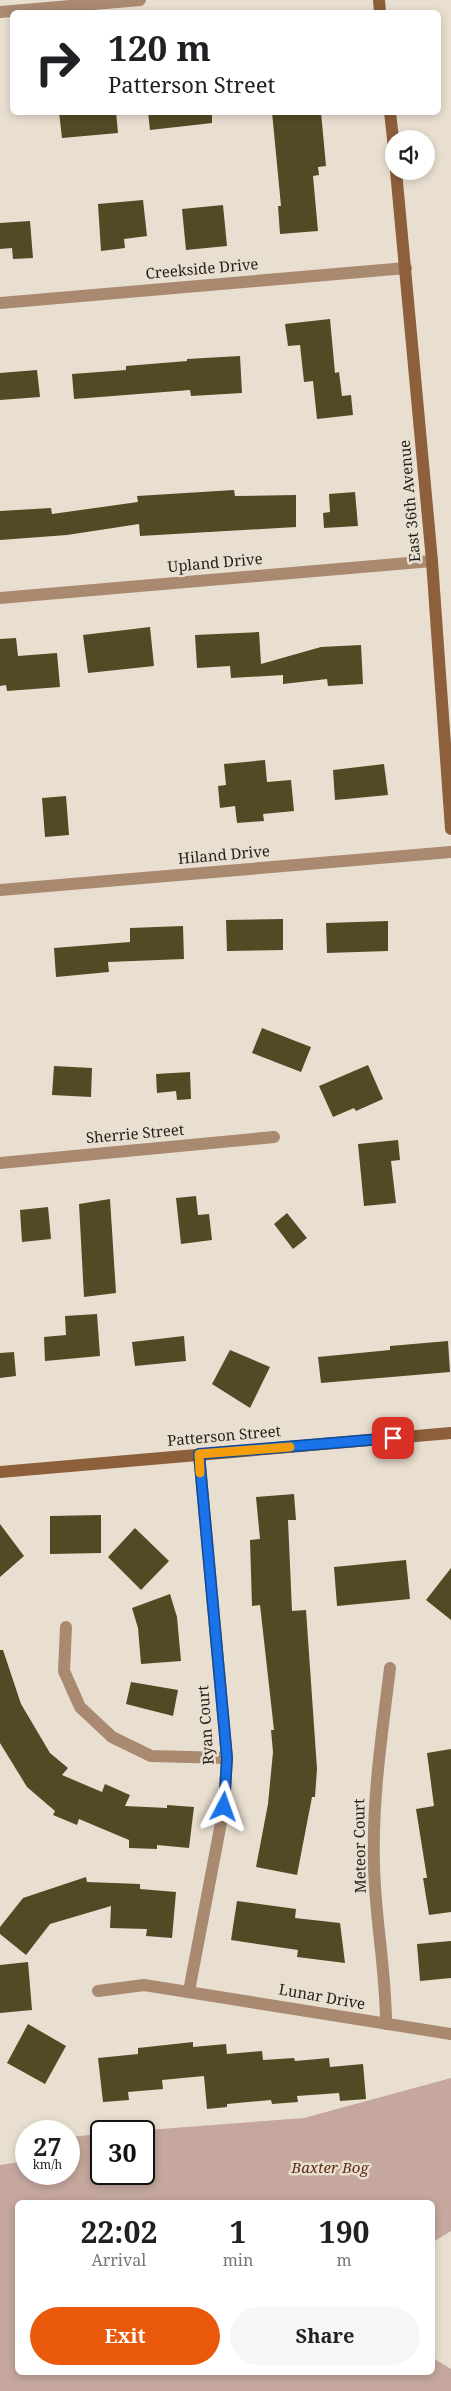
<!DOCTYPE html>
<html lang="en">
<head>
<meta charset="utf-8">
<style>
  body { margin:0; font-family:"Noto Serif",serif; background:#f6f6f6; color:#202124; height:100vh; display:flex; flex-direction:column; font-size:19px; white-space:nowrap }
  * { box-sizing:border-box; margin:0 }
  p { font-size:16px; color:#757577 }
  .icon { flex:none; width:28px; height:28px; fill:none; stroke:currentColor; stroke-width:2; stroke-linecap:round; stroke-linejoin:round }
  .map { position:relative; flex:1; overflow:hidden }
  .drawer { position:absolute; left:15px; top:2200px; width:420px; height:175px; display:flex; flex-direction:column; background:#fff; border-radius:8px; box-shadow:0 2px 8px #0003 }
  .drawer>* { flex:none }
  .top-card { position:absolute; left:10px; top:10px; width:431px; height:105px; border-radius:8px; box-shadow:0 2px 8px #0003; background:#fff; color:#202124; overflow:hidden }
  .buttons { position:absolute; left:385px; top:130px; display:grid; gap:10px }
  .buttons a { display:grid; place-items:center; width:50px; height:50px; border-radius:50%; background:#fff; box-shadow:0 2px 8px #0003; font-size:25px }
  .speed { position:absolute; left:15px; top:2120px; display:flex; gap:10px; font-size:25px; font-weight:700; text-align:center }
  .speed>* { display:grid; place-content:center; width:65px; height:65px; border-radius:50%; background:#fff; box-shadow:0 2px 8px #0003; line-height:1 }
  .speed small { font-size:12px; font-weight:400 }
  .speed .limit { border:2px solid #111; border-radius:8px; background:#fff; color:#111 }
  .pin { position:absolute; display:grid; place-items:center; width:42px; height:42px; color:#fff; margin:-21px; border-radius:10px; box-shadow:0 2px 8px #0006 }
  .me { position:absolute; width:55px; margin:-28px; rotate:4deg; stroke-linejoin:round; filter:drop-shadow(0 0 4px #0008) }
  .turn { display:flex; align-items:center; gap:18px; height:105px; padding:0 15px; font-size:22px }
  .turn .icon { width:65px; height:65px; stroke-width:2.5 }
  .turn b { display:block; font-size:35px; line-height:42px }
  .eta { display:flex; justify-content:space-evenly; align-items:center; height:85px; text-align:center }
  .eta b { font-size:30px; font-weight:700; line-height:35px }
  .cta { display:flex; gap:10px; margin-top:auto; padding:10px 15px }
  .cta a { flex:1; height:58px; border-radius:30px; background:#ea580c; color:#fff; font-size:20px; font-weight:700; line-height:58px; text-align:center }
  .cta a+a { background:#f6f6f6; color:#202124 }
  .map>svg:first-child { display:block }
  .green { fill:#c5a79d }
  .building { fill:#524a24 }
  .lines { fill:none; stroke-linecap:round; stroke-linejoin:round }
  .street { stroke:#aa8971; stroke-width:12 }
  .secondary { stroke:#8d5f3a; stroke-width:12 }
  .route-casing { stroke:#114b97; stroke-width:12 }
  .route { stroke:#1a73e8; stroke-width:9 }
  .slow { stroke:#f59e0b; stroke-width:9 }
  .labels { text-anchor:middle; stroke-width:5; stroke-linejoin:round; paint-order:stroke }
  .street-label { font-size:15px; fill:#221f19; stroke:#e9dfd0 }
  .park-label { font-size:15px; font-style:italic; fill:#612a16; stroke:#e9dfd0 }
</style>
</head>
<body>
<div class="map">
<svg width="451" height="2391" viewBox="0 0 451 2391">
  <rect width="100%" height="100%" fill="#e9dfd0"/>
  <polygon class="green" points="451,2078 451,2231 433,2242 432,2202 18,2202 18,2372 432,2372 433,2358 451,2369 451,2391 0,2391 0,2165 26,2161 26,2174 69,2174 69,2137 101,2134 101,2174 144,2174 144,2131 134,2131 304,2118"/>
  <g class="building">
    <polygon points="59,112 116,112 118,133 62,138"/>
    <polygon points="148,112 212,112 212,123 150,130"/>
    <polygon points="272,112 321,112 326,166 318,167 319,175 313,176 318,231 280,234 278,206 281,206"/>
    <polygon points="143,200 147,236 124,239 125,248 101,251 98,204"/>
    <polygon points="223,205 227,246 186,250 182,209"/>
    <polygon points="30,221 33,258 13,259 12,248 0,249 0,223"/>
    <polygon points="330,319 335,373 339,372 342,396 351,395 353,415 317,419 313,381 304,382 300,345 288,346 285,324"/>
    <polygon points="240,356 242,393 191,396 190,390 74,399 72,374 126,370 126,366 187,361 187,359"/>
    <polygon points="37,370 40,397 0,400 0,373"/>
    <polygon points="234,490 235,496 296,495 296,527 140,536 139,524 67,535 0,540 0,511 51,508 52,514 138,502 137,496"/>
    <polygon points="355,492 358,526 324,528 323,513 330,512 329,494"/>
    <polygon points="150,627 154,666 88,673 83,635"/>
    <polygon points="259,632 261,664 321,647 361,645 363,684 328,686 327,679 283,684 283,675 231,678 230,666 197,668 195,635"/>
    <polygon points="16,638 18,656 57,653 60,687 7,691 6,685 0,686 0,639"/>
    <polygon points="265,760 267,782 291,780 294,811 263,814 264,821 237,823 235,806 220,808 218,786 226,785 224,764"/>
    <polygon points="384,764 388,795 335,800 333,770"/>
    <polygon points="66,796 69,835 45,837 42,798"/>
    <polygon points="283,919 283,950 227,951 226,920"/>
    <polygon points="388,921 388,951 327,953 326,923"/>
    <polygon points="183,926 184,959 108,962 109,972 56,977 54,948 130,942 130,928"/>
    <polygon points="262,1028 311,1047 301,1072 252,1053"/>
    <polygon points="368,1065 383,1099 356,1111 354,1108 333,1117 319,1086"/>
    <polygon points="54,1066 92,1068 91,1097 52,1095"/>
    <polygon points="190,1072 191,1099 177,1100 176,1091 157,1093 156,1074"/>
    <polygon points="398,1140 400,1160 391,1161 396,1203 364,1206 358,1144"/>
    <polygon points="196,1196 198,1215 209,1214 212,1240 181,1244 176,1198"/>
    <polygon points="110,1199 116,1293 84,1297 79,1204"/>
    <polygon points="48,1207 51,1239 22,1242 20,1210"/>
    <polygon points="287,1213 307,1238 293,1249 274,1224"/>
    <polygon points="97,1314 100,1356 45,1361 44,1337 66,1335 65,1316"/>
    <polygon points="184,1336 186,1361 135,1366 132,1342"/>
    <polygon points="448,1341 450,1372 321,1383 318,1357 390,1350 390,1346"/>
    <polygon points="230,1350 270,1367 250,1408 212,1384"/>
    <polygon points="14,1352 16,1376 0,1378 0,1353"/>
    <polygon points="294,1494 296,1520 288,1520 292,1611 306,1610 317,1769 315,1797 312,1797 297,1875 256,1867 268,1804 273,1752 271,1730 274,1730 260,1605 252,1606 250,1540 260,1539 256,1497"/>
    <polygon points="101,1515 101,1553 50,1554 50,1516"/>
    <polygon points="0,1524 24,1556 0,1577"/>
    <polygon points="135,1528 169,1561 141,1590 108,1557"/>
    <polygon points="406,1560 410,1599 337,1606 334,1567"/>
    <polygon points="451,1568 451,1620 426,1600"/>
    <polygon points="170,1594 177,1617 181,1661 141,1664 138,1628 132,1608"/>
    <polygon points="0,1650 3,1650 21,1704 50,1753 68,1768 62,1775 102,1792 105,1784 130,1795 125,1806 167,1808 167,1805 194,1807 189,1848 157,1845 157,1849 129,1848 129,1840 79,1819 77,1825 53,1815 55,1811 27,1787 0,1743"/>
    <polygon points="131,1682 178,1690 173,1716 126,1704"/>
    <polygon points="451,1749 451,1912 429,1915 423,1878 427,1878 416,1809 434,1806 427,1753"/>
    <polygon points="86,1877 87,1882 140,1884 140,1889 176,1892 172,1938 146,1936 147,1929 110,1928 111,1906 50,1924 26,1955 0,1934 0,1927 23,1898"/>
    <polygon points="237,1901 296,1909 295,1918 340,1923 345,1963 297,1957 298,1950 231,1940"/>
    <polygon points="451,1941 451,1978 420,1981 417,1944"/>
    <polygon points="28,1962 32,2010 0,2013 0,1965"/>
    <polygon points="28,2024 66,2046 45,2084 7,2063"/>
    <polygon points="193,2042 193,2047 226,2044 227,2054 262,2051 263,2060 294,2058 295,2061 329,2058 330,2067 363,2064 366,2099 340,2101 339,2093 297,2096 298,2102 272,2104 271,2100 227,2104 227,2107 207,2109 204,2076 162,2080 163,2089 128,2092 129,2100 103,2102 98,2058 138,2054 138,2048"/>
  </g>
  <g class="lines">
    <g class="street">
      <polyline points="0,12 140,0"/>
      <polyline points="0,303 406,268"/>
      <polyline points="0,598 432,561"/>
      <polyline points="0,890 451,852"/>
      <polyline points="0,1163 274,1137"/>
      <polyline points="66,1627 64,1671 80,1707 112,1737 151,1756 227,1758"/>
      <polyline points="98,1991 144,1985 451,2034"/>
      <polyline points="189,1991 224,1807 227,1758 199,1454"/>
      <path d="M386,2024C386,1971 375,1918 374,1865C372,1799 382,1734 390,1668"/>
    </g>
    <g class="secondary">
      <polyline points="379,0 380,12"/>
      <polyline points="390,112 394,148"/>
      <polyline points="396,171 432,561 451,829"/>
      <polyline points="0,1472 451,1433"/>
    </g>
  </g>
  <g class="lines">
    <defs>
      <polyline id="route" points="224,1807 227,1758 199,1454 393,1438"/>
    </defs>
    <use href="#route" class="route-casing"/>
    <use href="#route" class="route"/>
    <polyline class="slow" points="200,1473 199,1454 290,1447"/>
  </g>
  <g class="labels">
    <g class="street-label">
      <text transform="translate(202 269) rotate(-5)" y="5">Creekside Drive</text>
      <text transform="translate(410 501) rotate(-95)" y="5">East 36th Avenue</text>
      <text transform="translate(215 563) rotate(-5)" y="5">Upland Drive</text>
      <text transform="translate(224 855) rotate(-5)" y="5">Hiland Drive</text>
      <text transform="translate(135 1134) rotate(-5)" y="5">Sherrie Street</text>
      <text transform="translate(224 1436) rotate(-5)" y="5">Patterson Street</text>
      <text transform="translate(206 1725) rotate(-94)" y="5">Ryan Court</text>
      <text transform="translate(360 1846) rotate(-91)" y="5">Meteor Court</text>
      <text transform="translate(322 1997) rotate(10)" y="5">Lunar Drive</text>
    </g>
    <g class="park-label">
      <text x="330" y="2173">Baxter Bog</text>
    </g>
  </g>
</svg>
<div class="buttons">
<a><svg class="icon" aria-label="sound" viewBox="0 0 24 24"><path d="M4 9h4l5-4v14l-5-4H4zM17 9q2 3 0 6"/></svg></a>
</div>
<div class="speed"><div>27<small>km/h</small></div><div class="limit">30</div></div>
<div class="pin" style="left:393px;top:1438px;background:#d93025"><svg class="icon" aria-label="arrive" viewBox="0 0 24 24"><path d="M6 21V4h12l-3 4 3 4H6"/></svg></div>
<svg class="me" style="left:224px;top:1807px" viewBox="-20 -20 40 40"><path d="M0-17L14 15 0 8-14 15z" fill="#1a73e8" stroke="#fff" stroke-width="4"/></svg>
<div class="top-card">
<div class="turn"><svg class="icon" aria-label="right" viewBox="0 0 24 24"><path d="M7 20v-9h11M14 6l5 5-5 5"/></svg><div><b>120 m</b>Patterson Street</div></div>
</div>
<section class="drawer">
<div class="eta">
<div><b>22:02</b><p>Arrival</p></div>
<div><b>1</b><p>min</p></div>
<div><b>190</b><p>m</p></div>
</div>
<div class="cta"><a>Exit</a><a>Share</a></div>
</section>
</div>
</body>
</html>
